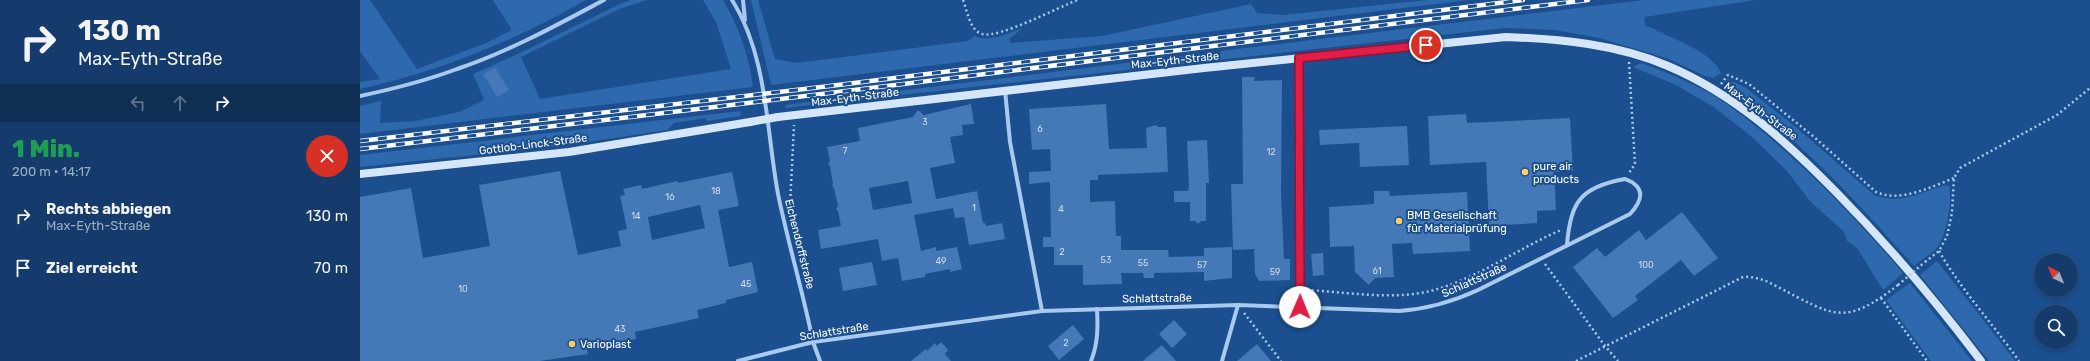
<!DOCTYPE html>
<html lang="de">
<head>
<meta charset="utf-8">
<style>
  body { margin:0; font-family:Rubik,sans-serif; background:#214673; color:#f1f3f6; height:100vh; display:flex; flex-direction:column; font-size:15px; white-space:nowrap }
  * { box-sizing:border-box; margin:0 }
  p { font-size:13px; color:#9dadc1 }
  .icon { flex:none; width:22px; height:22px; fill:none; stroke:currentColor; stroke-width:2; stroke-linecap:round; stroke-linejoin:round }
  .map { position:relative; flex:1; overflow:hidden }
  .sheet { display:flex; flex-direction:column; background:#143b6b; width:360px }
  .sheet>* { flex:none }
  .top-card { background:#143b6b; color:#f1f3f6; overflow:hidden }
  .needle { width:26px; rotate:317deg }
  .fabs { position:absolute; left:1674px; top:253px; display:grid; gap:8px }
  .fabs a { display:grid; place-items:center; width:44px; height:44px; border-radius:50%; background:#143b6b; box-shadow:0 2px 6px #0003,0 0 0 1px #33557e; font-size:20px }
  .pin { position:absolute; display:grid; place-items:center; width:34px; height:34px; color:#fff; margin:-17px; border:2px solid #fff; border-radius:50%; box-shadow:0 1px 4px #0007 }
  .me { position:absolute; width:44px; margin:-22px; rotate:1deg; stroke-linejoin:round; filter:drop-shadow(0 0 3px #0008) }
  .turn { display:flex; align-items:center; gap:14px; height:84px; padding:0 12px; font-size:18px }
  .turn .icon { width:52px; height:52px; stroke-width:2.5 }
  .turn b { display:block; font-size:28px; line-height:34px }
  .lanes { display:flex; align-items:center; height:38px; padding:0 12px; background:#0003; justify-content:center; gap:20px; direction:ltr }
  .lanes .off { opacity:.35 }
  .round { display:grid; place-items:center; flex:none; width:42px; height:42px; border-radius:21px; background:#214673 }
  .summary { display:flex; align-items:center; justify-content:space-between; height:68px; padding:0 12px }
  h1 { font-size:24px; font-weight:800; line-height:30px; color:#1e9e55 }
  ul { padding:0; list-style:none }
  li { display:flex; align-items:center; gap:12px; height:52px; padding:0 12px }
  li div { flex:1 }
  li b { display:block; font-size:15px }
  li em { font-style:normal }
  main { display:flex; flex:1; min-height:0 }
  .map>svg:first-child { display:block }
  .green { fill:#2e69ad }
  .building { fill:#4478b7; fill-rule:evenodd }
  .lines { fill:none; stroke-linecap:round; stroke-linejoin:round }
  .path { stroke:#a9c9ee; stroke-width:2.5; stroke-dasharray:2 3; stroke-linecap:butt }
  .street { stroke:#a9c9ee; stroke-width:4 }
  .secondary { stroke:#d6e6fa; stroke-width:8 }
  .rail-casing { stroke:#fff; stroke-width:4.5 }
  .rail { stroke:#1b4f8f; stroke-width:3; stroke-dasharray:9; stroke-linecap:butt }
  .path-bridge { stroke:#a9c9ee; stroke-width:2.5; stroke-dasharray:2 3; stroke-linecap:butt }
  .secondary-bridge { stroke:#d6e6fa; stroke-width:8 }
  .route-casing { stroke:#92132f; stroke-width:10 }
  .route { stroke:#e11d48; stroke-width:7 }
  .poi-dot { fill:#ffd166; stroke:#1b4f8f; stroke-width:1.5 }
  .labels { text-anchor:middle; stroke-width:4; stroke-linejoin:round; paint-order:stroke }
  .number-label { font-size:9px; fill:#d0dded }
  .street-label { font-size:11px; fill:#fff; stroke:#1b4f8f }
  .poi-label { font-size:11px; fill:#fff; stroke:#1b4f8f; text-anchor:start }
</style>
</head>
<body>
<main>
<section class="sheet">
<div class="top-card">
<div class="turn"><svg class="icon" aria-label="right" viewBox="0 0 24 24"><path d="M7 20v-9h11M14 6l5 5-5 5"/></svg><div><b>130 m</b>Max-Eyth-Straße</div></div>
<div class="lanes"><svg class="icon off" aria-label="left" viewBox="0 0 24 24"><path d="M17 20v-9H6M10 6l-5 5 5 5"/></svg><svg class="icon off" aria-label="ahead" viewBox="0 0 24 24"><path d="M12 20V5M6 11l6-6 6 6"/></svg><svg class="icon" aria-label="right" viewBox="0 0 24 24"><path d="M7 20v-9h11M14 6l5 5-5 5"/></svg></div>
</div>
<div class="summary"><div><h1>1 Min.</h1><p>200 m · 14:17</p></div><a class="round" style="background:#d93025;color:#fff"><svg class="icon" aria-label="close" viewBox="0 0 24 24"><path d="M6 6l12 12M18 6L6 18"/></svg></a></div>
<ul>
<li><svg class="icon" aria-label="right" viewBox="0 0 24 24"><path d="M7 20v-9h11M14 6l5 5-5 5"/></svg><div><b>Rechts abbiegen</b><p>Max-Eyth-Straße</p></div><em>130 m</em></li>
<li><svg class="icon" aria-label="arrive" viewBox="0 0 24 24"><path d="M6 21V4h12l-3 4 3 4H6"/></svg><div><b>Ziel erreicht</b></div><em>70 m</em></li>
</ul>
</section>
<div class="map">
<svg width="1730" height="361" viewBox="0 0 1730 361">
  <rect width="100%" height="100%" fill="#1b4f8f"/>
  <g class="green">
    <path d="M0,0H10L57,69L126,43L152,30L133,0H226C155,41 80,71 0,89V82L20,79L0,51Z"/>
    <path d="M271,0H287L259,9L161,57L180,99L371,69L356,22L343,0H363C379,27 389,56 393,87L0,134V106L21,101L20,123L55,121L99,112L124,100L113,74L158,54L258,5Z"/>
    <path d="M391,0H398L415,59L437,63L608,41L614,36C631,42 647,34 663,28L649,39L651,43L742,36L891,4L897,13L923,15L1067,0H1109L411,85Z"/>
    <path d="M1284,0H1396L1284,17L1285,25C1304,35 1354,52 1361,73L1354,78L1345,76L1309,59L1239,38L1195,30L1145,28L425,108V105L856,52V54H861V51Z"/>
    <path d="M1281,63C1306,72 1330,82 1353,95C1371,106 1388,120 1404,133C1454,175 1500,223 1543,273L1523,290L1497,248L1487,241L1484,232L1450,201L1426,170L1392,137L1355,108L1316,85L1273,67Z"/>
    <path d="M1374,82L1386,88L1437,128L1514,195C1538,205 1561,193 1585,185L1589,186C1593,199 1586,239 1576,249C1570,255 1561,260 1554,266C1497,202 1439,137 1368,90L1369,83Z"/>
    <polygon points="380,111 381,116 347,121 346,118 314,123 307,130 208,145 0,167 0,155"/>
    <polygon points="1577,261 1646,349 1655,361 1629,361 1560,275"/>
    <polygon points="1550,283 1612,361 1571,361 1526,300"/>
  </g>
  <g class="building">
    <polygon points="135,67 149,90 137,97 123,74"/>
    <polygon points="882,77 895,77 894,81 922,80 921,193 924,259 930,259 930,280 899,281 895,274 894,249 873,250 871,184 883,184"/>
    <path d="M611,104L614,124L602,125L603,135L590,137L595,163L570,168L576,199L617,191L623,223H625L626,226L642,223L645,239L609,245L604,217L595,218L593,208L554,215L561,251L576,247V251L597,247L602,269L590,272V269L565,274V277L542,281L538,258L522,261L518,239L461,249L458,230L481,226L478,211L476,209L478,206L474,188L472,186L473,184L470,166L468,164L470,161L467,147L500,141L498,128L553,117L558,110L564,115ZM548,181L552,203L513,210L509,188Z"/>
    <polygon points="746,104 749,149 787,148 786,128 796,125 798,127 806,127 808,172 738,175 738,180 730,180 730,202 755,201 756,236 761,236 761,250 808,250 809,257 844,256 844,248 872,247 872,278 844,281 844,272 794,273 794,278 784,278 783,273 761,273 762,284 723,285 723,265 694,265 694,247 683,247 683,237 691,237 690,182 669,184 669,172 691,171 690,149 672,150 669,109"/>
    <polygon points="1106,114 1107,123 1210,118 1213,171 1194,172 1196,210 1177,211 1177,223 1129,226 1126,162 1070,165 1068,116"/>
    <polygon points="1047,126 1049,165 1000,167 999,143 960,145 959,130"/>
    <polygon points="847,140 849,183 846,183 846,221 841,221 838,224 835,221 830,221 830,202 814,202 814,191 828,191 829,187 827,141"/>
    <path d="M200,171L218,255L261,246L258,231L267,229L260,196L265,195L263,189L281,185L282,189L317,181L318,183L372,172L379,206L358,210L369,267L392,262L398,292L366,300V303L337,310L339,318L275,332L276,339L227,349L228,354L180,361H0V197L51,188L63,258L130,246L119,185ZM340,205L345,228L292,240L288,217Z"/>
    <polygon points="1014,191 1029,191 1030,196 1107,192 1110,251 1053,254 1052,243 1032,244 1034,277 1015,278 1009,285 995,272 994,246 970,247 969,207 1014,204"/>
    <polygon points="1322,212 1358,258 1334,276 1321,260 1275,296 1278,300 1253,318 1213,267 1237,248 1245,257 1279,230 1286,240"/>
    <polygon points="963,253 964,275 953,276 951,254"/>
    <polygon points="512,262 517,285 483,291 479,268"/>
    <polygon points="814,320 827,334 812,348 799,334"/>
    <polygon points="713,325 724,339 699,360 688,346"/>
    <polygon points="581,342 588,350 585,354 591,361 551,361 566,349 567,351 575,343 577,346"/>
    <polygon points="897,344 911,361 877,361"/>
    <polygon points="802,345 816,361 783,361"/>
  </g>
  <g class="lines">
    <g class="path">
      <path d="M603,0C607,10 610,31 622,34C639,39 698,7 718,0"/>
      <polyline points="1269,62 1275,164 1269,173"/>
      <path d="M1361,84L1368,75L1389,84L1454,137L1516,192C1540,203 1571,187 1594,178"/>
      <polyline points="430,206 434,125"/>
      <path d="M1579,251C1602,291 1633,324 1659,361"/>
      <polyline points="1565,262 1579,251 1587,236 1592,213 1594,178 1600,168 1697,115 1730,88"/>
      <polyline points="1185,264 1245,346 1258,361"/>
      <path d="M947,290C986,292 1036,301 1074,290C1120,277 1159,248 1201,230"/>
      <polyline points="1521,298 1567,361"/>
      <polyline points="884,313 921,361"/>
      <path d="M1216,361L1383,277C1396,276 1407,281 1418,287C1474,316 1484,327 1538,285"/>
    </g>
    <g class="street">
      <path d="M372,0C408,57 406,130 418,194C428,243 443,292 453,342L460,361"/>
      <polyline points="383,0 385,20"/>
      <polyline points="939,58 940,307"/>
      <polyline points="645,90 650,142 682,311"/>
      <path d="M0,96C33,89 65,81 97,69C148,52 197,25 244,0"/>
      <path d="M378,361L453,342L682,311L878,305L1039,311C1068,309 1092,302 1118,290L1270,214C1283,200 1286,187 1265,179C1220,187 1211,202 1207,244"/>
      <path d="M731,361C738,344 738,327 737,309"/>
      <polyline points="862,361 878,305"/>
    </g>
    <g class="secondary">
      <path d="M418,117L844,68L1146,37C1200,39 1257,44 1308,66C1374,94 1426,141 1476,192C1528,245 1576,301 1621,361"/>
      <polyline points="0,174 209,152 390,122"/>
    </g>
    <defs>
      <g id="rail">
        <polyline points="0,141 478,85 1163,0"/>
        <polyline points="0,149 388,103 1228,0"/>
      </g>
    </defs>
    <use href="#rail" class="rail-casing"/>
    <use href="#rail" class="rail"/>
    <polyline class="path-bridge" points="1538,285 1565,262"/>
    <polyline class="secondary-bridge" points="390,122 418,117"/>
  </g>
  <g class="lines">
    <defs>
      <polyline id="route" points="940,307 939,58 1066,45"/>
    </defs>
    <use href="#route" class="route-casing"/>
    <use href="#route" class="route"/>
  </g>
  <g class="poi-dot">
    <circle cx="1165" cy="172" r="4"/>
    <circle cx="1039" cy="221" r="4"/>
    <circle cx="212" cy="344" r="4"/>
  </g>
  <g class="labels">
    <g class="number-label">
      <text x="565" y="125">3</text>
      <text x="680" y="132">6</text>
      <text x="485" y="154">7</text>
      <text x="911" y="155">12</text>
      <text x="356" y="194">18</text>
      <text x="310" y="200">16</text>
      <text x="614" y="211">1</text>
      <text x="701" y="212">4</text>
      <text x="276" y="219">14</text>
      <text x="702" y="255">2</text>
      <text x="746" y="263">53</text>
      <text x="581" y="264">49</text>
      <text x="783" y="266">55</text>
      <text x="842" y="268">57</text>
      <text x="1286" y="268">100</text>
      <text x="1017" y="274">61</text>
      <text x="915" y="275">59</text>
      <text x="386" y="287">45</text>
      <text x="103" y="292">10</text>
      <text x="260" y="332">43</text>
      <text x="706" y="346">2</text>
    </g>
    <g class="street-label">
      <text transform="translate(815 60) rotate(-6)" y="4">Max-Eyth-Straße</text>
      <text transform="translate(495 97) rotate(-7)" y="4">Max-Eyth-Straße</text>
      <text transform="translate(1401 111) rotate(37)" y="4">Max-Eyth-Straße</text>
      <text transform="translate(173 144) rotate(-7)" y="4">Gottlob-Linck-Straße</text>
      <text transform="translate(440 244) rotate(76)" y="4">Eichendorffstraße</text>
      <text transform="translate(1114 280) rotate(-24)" y="4">Schlattstraße</text>
      <text transform="translate(797 298) rotate(-1)" y="4">Schlattstraße</text>
      <text transform="translate(474 331) rotate(-9)" y="4">Schlattstraße</text>
    </g>
    <g class="poi-label">
      <text x="1173" y="170">pure air<tspan x="1173" dy="13">products</tspan></text>
      <text x="1047" y="219">BMB Gesellschaft<tspan x="1047" dy="13">für Materialprüfung</tspan></text>
      <text x="220" y="348">Varioplast</text>
    </g>
  </g>
</svg>
<div class="fabs">
<a><svg class="needle" viewBox="-14 -14 28 28"><path d="M0-13l5 13h-10z" fill="#e53935"/><path d="M0 13l5-13h-10z" fill="#9dadc1"/></svg></a>
<a><svg class="icon" aria-label="search" viewBox="0 0 24 24"><circle cx="10" cy="10" r="6"/><path d="M15 15l6 6"/></svg></a>
</div>
<div class="pin" style="left:1066px;top:45px;background:#d93025"><svg class="icon" aria-label="arrive" viewBox="0 0 24 24"><path d="M6 21V4h12l-3 4 3 4H6"/></svg></div>
<svg class="me" style="left:940px;top:307px" viewBox="-20 -20 40 40"><circle r="19" fill="#fff"/><path d="M0-13L10 11 0 6-10 11z" fill="#e11d48"/></svg>
</div>
</main>
</body>
</html>
